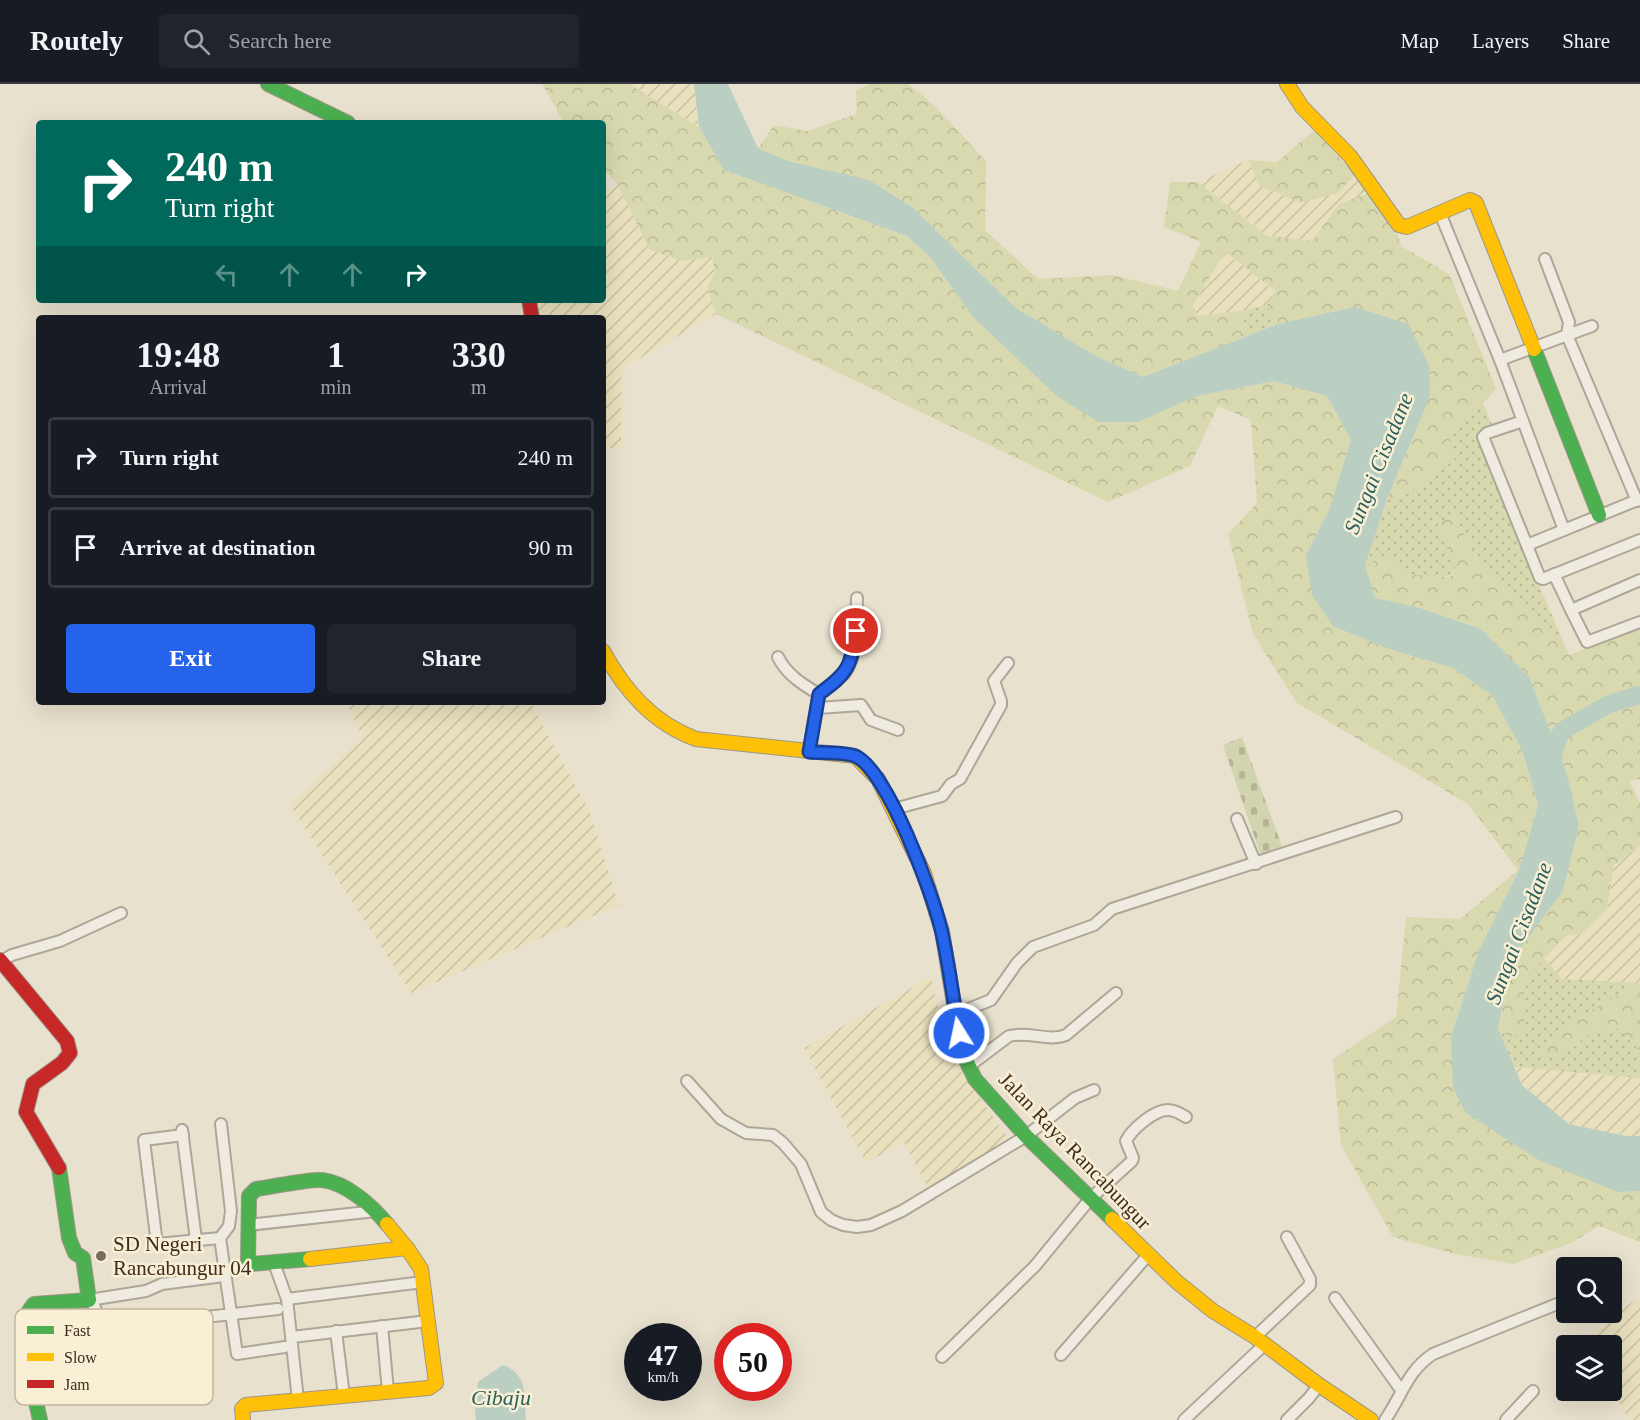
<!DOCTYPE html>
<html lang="en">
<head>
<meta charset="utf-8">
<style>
  body { margin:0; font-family:"Times New Roman",serif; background:#20242c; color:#f1f3f6; height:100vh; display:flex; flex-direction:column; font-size:22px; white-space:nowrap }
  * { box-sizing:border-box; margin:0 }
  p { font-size:20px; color:#9ea1a6 }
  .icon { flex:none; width:33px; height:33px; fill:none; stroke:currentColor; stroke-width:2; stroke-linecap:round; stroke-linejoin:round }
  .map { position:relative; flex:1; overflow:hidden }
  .sheet { position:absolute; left:36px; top:231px; width:570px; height:390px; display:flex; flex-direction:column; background:#171b24; border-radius:6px; box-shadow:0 6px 24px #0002 }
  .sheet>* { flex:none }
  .top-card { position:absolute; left:36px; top:36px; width:570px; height:183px; border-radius:6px; box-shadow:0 6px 24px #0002; background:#00695c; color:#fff; overflow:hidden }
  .controls { position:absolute; left:1556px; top:1173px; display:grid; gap:12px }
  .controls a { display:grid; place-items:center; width:66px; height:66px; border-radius:6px; background:#171b24; box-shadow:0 6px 24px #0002; font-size:30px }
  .speed { position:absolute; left:624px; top:1239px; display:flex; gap:12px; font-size:30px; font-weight:700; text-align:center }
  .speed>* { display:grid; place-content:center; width:78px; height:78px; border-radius:50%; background:#171b24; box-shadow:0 6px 24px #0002; line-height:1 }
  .speed small { font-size:15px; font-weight:400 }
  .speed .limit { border:9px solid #d22; background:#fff; color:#111 }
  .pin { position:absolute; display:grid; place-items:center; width:51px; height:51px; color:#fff; margin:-26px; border:3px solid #fff; border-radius:50%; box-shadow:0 2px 6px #0007 }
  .me { position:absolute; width:66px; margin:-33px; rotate:350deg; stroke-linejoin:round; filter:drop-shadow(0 0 4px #0008) }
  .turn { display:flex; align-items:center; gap:21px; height:126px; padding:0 30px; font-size:27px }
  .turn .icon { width:78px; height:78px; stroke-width:2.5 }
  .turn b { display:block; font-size:42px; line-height:51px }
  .lanes { display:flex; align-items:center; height:57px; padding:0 30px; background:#0003; justify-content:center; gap:30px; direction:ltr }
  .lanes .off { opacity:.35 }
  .eta { display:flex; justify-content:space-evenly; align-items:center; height:102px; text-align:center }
  .eta b { font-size:36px; font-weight:600; line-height:42px }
  .primary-button { display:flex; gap:12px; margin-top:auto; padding:12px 30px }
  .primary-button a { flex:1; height:69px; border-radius:6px; background:#2563eb; color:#fff; font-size:24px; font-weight:600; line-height:69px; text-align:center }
  .primary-button a+a { background:#20242c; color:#f1f3f6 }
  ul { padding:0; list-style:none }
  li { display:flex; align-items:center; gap:18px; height:81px; margin:0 12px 9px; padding:0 18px; border:3px solid #363941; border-radius:6px }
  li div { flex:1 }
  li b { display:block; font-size:22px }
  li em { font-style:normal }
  header { display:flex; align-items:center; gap:36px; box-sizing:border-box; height:84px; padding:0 30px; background:#171b24; border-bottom:2px solid #363941 }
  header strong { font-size:28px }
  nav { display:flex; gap:33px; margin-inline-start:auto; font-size:21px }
  .search { width:420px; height:54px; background:#20242c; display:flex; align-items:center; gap:15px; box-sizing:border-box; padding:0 21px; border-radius:6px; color:#9ea1a6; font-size:22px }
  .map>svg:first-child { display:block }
  .farmland { fill:url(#farmland-furrows) }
  .grass { fill:url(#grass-dots) }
  .forest { fill:url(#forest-crowns) }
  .cemetery { fill:url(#cemetery-stones) }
  .water { fill:#bacec2 }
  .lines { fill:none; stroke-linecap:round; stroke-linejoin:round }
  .river { stroke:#bacec2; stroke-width:18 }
  .street-casing { stroke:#aea697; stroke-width:14 }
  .fast-casing { stroke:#9d9587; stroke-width:16 }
  .slow-casing { stroke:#9d9587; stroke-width:16 }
  .jam-casing { stroke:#9d9587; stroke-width:16 }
  .street { stroke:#f0ebe1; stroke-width:10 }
  .fast { stroke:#4caf50; stroke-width:14 }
  .slow { stroke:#ffc107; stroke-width:14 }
  .jam { stroke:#c62828; stroke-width:14 }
  .route-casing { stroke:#184099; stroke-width:15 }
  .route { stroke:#2563eb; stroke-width:10 }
  .poi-dot { fill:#7a6d5b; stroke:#f9efd5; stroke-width:2 }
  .labels { text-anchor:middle; stroke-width:5; stroke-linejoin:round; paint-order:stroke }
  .street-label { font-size:21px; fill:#3f2e1d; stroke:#f9efd5 }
  .poi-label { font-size:21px; fill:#3f2e1d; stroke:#f9efd5; text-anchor:start }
  .water-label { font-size:22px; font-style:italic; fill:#2b605e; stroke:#f9efd5 }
  .key { fill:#f9efd5; stroke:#c1b59e; stroke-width:1.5 }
  .key-label { font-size:16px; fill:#3f2e1d }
</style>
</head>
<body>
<header>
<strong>Routely</strong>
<div class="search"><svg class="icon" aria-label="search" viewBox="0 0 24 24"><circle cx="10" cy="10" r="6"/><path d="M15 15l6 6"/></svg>Search here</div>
<nav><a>Map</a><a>Layers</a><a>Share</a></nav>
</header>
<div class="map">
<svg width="1640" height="1336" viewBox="0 0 1640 1336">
  <defs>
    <pattern id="farmland-furrows" width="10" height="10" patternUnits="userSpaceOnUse" patternTransform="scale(1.5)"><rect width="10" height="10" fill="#e9e1be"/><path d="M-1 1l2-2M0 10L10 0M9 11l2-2" fill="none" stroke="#c9c1a3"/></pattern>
    <pattern id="grass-dots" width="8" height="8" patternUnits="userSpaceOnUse" patternTransform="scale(1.5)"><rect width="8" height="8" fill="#d8d9af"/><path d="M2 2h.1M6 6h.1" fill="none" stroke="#babb96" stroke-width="1.8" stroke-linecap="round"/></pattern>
    <pattern id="forest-crowns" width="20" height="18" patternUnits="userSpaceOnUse" patternTransform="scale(1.5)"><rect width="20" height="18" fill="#d8d9af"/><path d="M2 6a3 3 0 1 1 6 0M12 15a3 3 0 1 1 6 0" fill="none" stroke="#babb96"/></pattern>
    <pattern id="cemetery-stones" width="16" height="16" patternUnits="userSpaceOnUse" patternTransform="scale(1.5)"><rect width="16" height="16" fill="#d2d3af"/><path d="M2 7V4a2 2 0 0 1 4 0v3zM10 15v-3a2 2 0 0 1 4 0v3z" fill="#b5b596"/></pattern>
  </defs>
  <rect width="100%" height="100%" fill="#e8e1ce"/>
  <g class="farmland">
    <polygon points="629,0 694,0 699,43"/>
    <polygon points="1248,76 1260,102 1355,91 1371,108 1339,120 1312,157 1267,152 1198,98"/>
    <polygon points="618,101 649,165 681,177 712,173 715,189 707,203 716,230 621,285 621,364 603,364 603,234 525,234 522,216 603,216 603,107"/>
    <polygon points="1225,168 1276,208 1267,221 1240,227 1197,232 1193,221"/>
    <polygon points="346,618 530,618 589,726 619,821 411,909 290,721 363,653"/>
    <polygon points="1640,762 1640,899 1562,895 1544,874 1566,852 1583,849 1607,825 1614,781"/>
    <polygon points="931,893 949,970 1008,1054 930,1107 904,1059 866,1078 804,964"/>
    <polygon points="1514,983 1640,994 1640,1052 1626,1052 1569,1040 1522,1001"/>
    <polygon points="1640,1213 1640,1336 1630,1336 1611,1306 1611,1262 1582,1260 1625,1223"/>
  </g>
  <g class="grass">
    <polygon points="1267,221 1278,240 1249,251 1240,227"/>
    <path d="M1483,320L1493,343L1475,352L1569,571L1478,477L1454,431L1438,441L1458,489C1436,499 1388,487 1365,482L1387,415L1405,411L1448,347Z"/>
    <polygon points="1544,874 1562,895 1640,899 1579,933 1570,966 1592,947 1619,945 1640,967 1640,994 1514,983 1498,945 1511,953 1525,947 1522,918 1528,890"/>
  </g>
  <g class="forest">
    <polygon points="542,0 629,0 699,43 724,86 907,152 930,173 973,233 1138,338 1197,312 1274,297 1326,311 1351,356 1329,426 1306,471 1334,542 1389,565 1453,584 1492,611 1522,666 1538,721 1519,786 1479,866 1451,952 1618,1108 1640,1107 1640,1158 1599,1142 1569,1160 1513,1180 1455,1170 1393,1153 1341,1061 1333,975 1396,933 1406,833 1460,835 1518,786 1468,720 1297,619 1253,550 1228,450 1257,419 1251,336 1218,322 1190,382 1108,418 716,230 707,203 715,189 712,173 681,177 649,165 618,101 603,84 603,39 564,39"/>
    <polygon points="870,0 908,0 935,22 986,77 985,146 1038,195 1112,191 1178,207 1201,158 1164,143 1170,98 1198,98 1267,152 1312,157 1339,120 1371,108 1389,125 1401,162 1449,190 1496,304 1483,320 1448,347 1455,376 1405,411 1387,415 1430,311 1355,223 1278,240 1267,221 1276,207 1225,168 1193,221 1197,232 1240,227 1249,251 1143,293 1096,272 1016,224 912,123 869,96 788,77 758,64 774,41 807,47 857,30 856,7"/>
    <polygon points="1314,46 1355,91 1338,109 1301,119 1260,102 1248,76 1277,78"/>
    <polygon points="1454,431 1478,477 1569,571 1640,544 1640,695 1630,697 1640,719 1640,762 1614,781 1607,825 1583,849 1566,852 1529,890 1522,918 1526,947 1511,953 1498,945 1512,875 1563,807 1579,742 1567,690 1529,593 1481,545 1420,524 1374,515 1365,482 1386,471 1403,490 1449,493 1457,489 1438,440"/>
    <polygon points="1640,899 1640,967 1619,945 1592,947 1570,966 1545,975 1538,965 1579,933"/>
  </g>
  <polygon class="cemetery" points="1242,653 1283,765 1261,772 1223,661"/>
  <g class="water">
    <polygon points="694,0 728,0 758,64 788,77 869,96 912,123 1016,224 1096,272 1143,293 1278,240 1355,223 1408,240 1429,281 1430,312 1387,415 1365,482 1375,514 1420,524 1481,545 1529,593 1567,690 1579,742 1563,807 1512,875 1498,945 1522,1001 1569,1040 1626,1052 1640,1052 1640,1107 1618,1108 1539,1076 1466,1029 1453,1004 1451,952 1479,866 1519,786 1538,721 1522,666 1492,611 1453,584 1389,565 1333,542 1312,511 1306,471 1329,426 1351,356 1327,312 1274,297 1197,312 1138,338 1098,338 1057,312 973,233 930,173 907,152 724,86 699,43"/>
    <path d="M503,1281C529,1291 524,1312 526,1336H476L475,1330L478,1298Z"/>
  </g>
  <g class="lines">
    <polyline class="river" points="1552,683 1555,663 1562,647 1609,620 1640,611"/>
    <defs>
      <g id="street">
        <polyline points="1440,129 1500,276 1564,446"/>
        <polyline points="1545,175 1569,238 1567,251 1637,417"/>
        <polyline points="1500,276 1592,242"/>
        <polyline points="1523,337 1487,349 1483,353 1528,464"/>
        <polyline points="1640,415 1532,459 1528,464 1540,494 1543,495 1640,456"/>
        <polyline points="1554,490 1571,526 1640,496"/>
        <polyline points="1571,526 1587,558 1640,538"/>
        <path d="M778,573C786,590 803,601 819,610"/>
        <polyline points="818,624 861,621 871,636 898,646"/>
        <path d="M809,668L819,610C827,603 838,597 845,589C859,569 856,538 857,514"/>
        <polyline points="894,725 942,712 951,700 960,695 1001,621 1001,617 994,597 1008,579"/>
        <polyline points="1237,735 1256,780"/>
        <polyline points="2,877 12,871 60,857 121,829"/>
        <polyline points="956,930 991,916 1017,879 1033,863 1094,841 1112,825 1396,733"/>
        <path d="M968,983L1009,952C1029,947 1049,958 1066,951L1116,909"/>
        <polyline points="687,997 721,1035 746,1049 773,1051 783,1059 801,1080 821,1128 831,1136 843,1141 857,1143 871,1141 902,1127 1026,1052 1075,1014 1094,1006"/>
        <polyline points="221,1040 231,1127 229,1142 220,1154 237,1270 285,1263"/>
        <polyline points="182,1046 196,1156"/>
        <polyline points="183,1051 144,1056 157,1160 220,1154"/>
        <polyline points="248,1141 376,1127"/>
        <polyline points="274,1179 287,1215 298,1316"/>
        <polyline points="1335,1214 1401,1306"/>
        <polyline points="287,1215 423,1198"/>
        <polyline points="89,1216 146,1207 162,1200 224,1192"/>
        <polyline points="178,1236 278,1225"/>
        <polyline points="382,1242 388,1307"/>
        <polyline points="336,1247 344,1312"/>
        <polyline points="292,1253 428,1237"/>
        <polyline points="1255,1253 1310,1201 1310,1195 1287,1153"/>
        <path d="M74,1264C86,1250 108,1233 89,1216"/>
        <polyline points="1061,1271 1148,1171"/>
        <path d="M942,1273L1035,1182L1090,1115L1132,1077L1133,1074L1126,1057C1132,1045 1154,1026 1168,1026C1175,1026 1181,1030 1186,1033"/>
        <polyline points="1184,1336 1265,1260"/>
        <polyline points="1287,1336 1309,1314 1319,1301"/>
        <path d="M1385,1336C1402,1312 1407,1287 1433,1270L1562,1218"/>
        <polyline points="1506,1336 1533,1307"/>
      </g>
      <g id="fast">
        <polyline points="268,0 348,39"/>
        <polyline points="1534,265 1599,431"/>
        <polyline points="936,828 942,847 962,968 975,995 1026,1052 1112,1135"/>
        <path d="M310,1175L252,1180L248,1176L249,1112L256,1105C272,1103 307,1095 322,1096C347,1099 372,1122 387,1140"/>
        <polyline points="40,1336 31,1296 29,1227 34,1220 89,1216 83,1174 75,1169 69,1154 59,1084"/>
      </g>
      <g id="slow">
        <polyline points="1287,0 1302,23 1350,72 1399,141 1407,143 1470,116 1476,119 1534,265"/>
        <path d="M603,567C625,607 653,639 696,655L855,672L878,695L924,789L936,828"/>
        <polyline points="1112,1135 1177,1198 1213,1227 1255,1253 1319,1301 1371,1336"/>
        <polyline points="310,1175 407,1164"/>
        <polyline points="243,1336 242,1325 246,1321 429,1304 436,1299 421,1185 407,1164 387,1140"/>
      </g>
      <g id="jam">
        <polyline points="529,216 532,234"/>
        <polyline points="0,876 67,957 70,969 62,979 33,1000 26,1028 59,1084"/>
      </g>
    </defs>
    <use href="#street" class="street-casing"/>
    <use href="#fast" class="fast-casing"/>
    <use href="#slow" class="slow-casing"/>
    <use href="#jam" class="jam-casing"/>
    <use href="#street" class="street"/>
    <use href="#fast" class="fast"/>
    <use href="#slow" class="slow"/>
    <use href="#jam" class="jam"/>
  </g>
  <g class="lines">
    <defs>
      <path id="route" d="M856,547C851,583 848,589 819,610L809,668C822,669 843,668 855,672C887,685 933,811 941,845C949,879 953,915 959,949"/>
    </defs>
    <use href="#route" class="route-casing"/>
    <use href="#route" class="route"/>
  </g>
  <circle class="poi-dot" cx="101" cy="1172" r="6"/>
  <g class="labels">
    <g class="street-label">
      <text transform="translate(1075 1067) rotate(46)" y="7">Jalan Raya Rancabungur</text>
    </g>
    <g class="poi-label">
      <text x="113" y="1167">SD Negeri<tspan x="113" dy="24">Rancabungur 04</tspan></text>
    </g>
    <g class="water-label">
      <text transform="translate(1378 379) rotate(-68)" y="8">Sungai Cisadane</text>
      <text transform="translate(1518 849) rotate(-69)" y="8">Sungai Cisadane</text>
      <text x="501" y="1321">Cibaju</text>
    </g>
  </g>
  <rect x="15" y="1225" width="198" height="96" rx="9" class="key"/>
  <rect x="27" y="1242" width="27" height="8" fill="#4caf50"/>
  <rect x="27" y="1269" width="27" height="8" fill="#ffc107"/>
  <rect x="27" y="1296" width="27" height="8" fill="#c62828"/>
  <g class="key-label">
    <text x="64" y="1252">Fast</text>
    <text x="64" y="1279">Slow</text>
    <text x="64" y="1306">Jam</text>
  </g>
</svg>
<div class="controls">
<a><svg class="icon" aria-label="search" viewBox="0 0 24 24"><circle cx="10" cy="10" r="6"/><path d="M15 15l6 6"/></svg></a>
<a><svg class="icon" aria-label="layers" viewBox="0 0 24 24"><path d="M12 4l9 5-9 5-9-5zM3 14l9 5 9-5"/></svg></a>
</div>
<div class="speed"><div>47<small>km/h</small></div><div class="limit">50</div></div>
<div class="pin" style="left:856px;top:547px;background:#d93025"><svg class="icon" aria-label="arrive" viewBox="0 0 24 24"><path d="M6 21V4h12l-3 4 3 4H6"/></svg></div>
<svg class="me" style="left:959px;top:949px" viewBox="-20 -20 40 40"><circle r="17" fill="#2563eb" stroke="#fff" stroke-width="3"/><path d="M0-11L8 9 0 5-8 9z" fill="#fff"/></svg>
<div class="top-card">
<div class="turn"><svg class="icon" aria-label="right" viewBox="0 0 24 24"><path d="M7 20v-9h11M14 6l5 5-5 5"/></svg><div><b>240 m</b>Turn right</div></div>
<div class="lanes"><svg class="icon off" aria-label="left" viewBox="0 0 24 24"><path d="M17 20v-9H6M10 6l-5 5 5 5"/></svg><svg class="icon off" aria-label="ahead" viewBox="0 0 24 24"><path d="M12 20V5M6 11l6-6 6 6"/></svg><svg class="icon off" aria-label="ahead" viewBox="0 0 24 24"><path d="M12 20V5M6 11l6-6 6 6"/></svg><svg class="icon" aria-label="right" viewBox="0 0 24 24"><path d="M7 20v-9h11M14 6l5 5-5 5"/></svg></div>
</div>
<section class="sheet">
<div class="eta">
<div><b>19:48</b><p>Arrival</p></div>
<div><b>1</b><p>min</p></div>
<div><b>330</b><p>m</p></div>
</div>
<ul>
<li><svg class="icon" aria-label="right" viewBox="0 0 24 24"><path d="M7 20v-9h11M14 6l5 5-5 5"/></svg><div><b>Turn right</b></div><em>240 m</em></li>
<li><svg class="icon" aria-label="arrive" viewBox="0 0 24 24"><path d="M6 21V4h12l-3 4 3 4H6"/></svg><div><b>Arrive at destination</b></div><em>90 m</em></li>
</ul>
<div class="primary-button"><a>Exit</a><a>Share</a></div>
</section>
</div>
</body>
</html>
